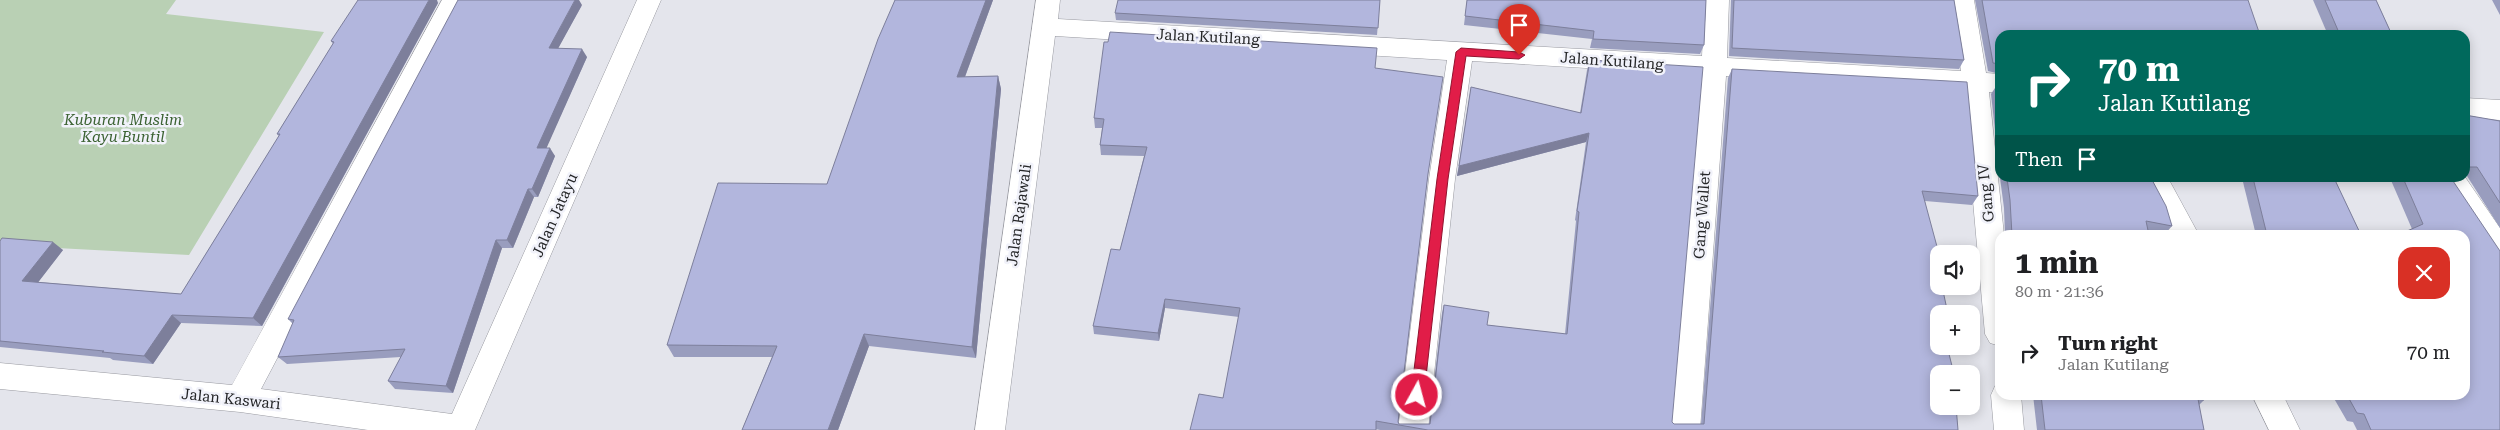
<!DOCTYPE html>
<html lang="en">
<head>
<meta charset="utf-8">
<style>
  body { margin:0; font-family:"Roboto Serif",serif; background:#f6f6f6; color:#202124; height:100vh; display:flex; flex-direction:column; font-size:19px; white-space:nowrap }
  * { box-sizing:border-box; margin:0 }
  p { font-size:16px; color:#757577 }
  .icon { flex:none; width:28px; height:28px; fill:none; stroke:currentColor; stroke-width:2; stroke-linecap:round; stroke-linejoin:round }
  .map { position:relative; flex:1; overflow:hidden }
  .sheet { position:absolute; left:1995px; top:230px; width:475px; height:170px; display:flex; flex-direction:column; background:#fff; border-radius:15px; box-shadow:0 2px 12px #0003 }
  .sheet>* { flex:none }
  .guide { position:absolute; left:1995px; top:30px; width:475px; height:152px; border-radius:15px; box-shadow:0 2px 12px #0003; background:#00695c; color:#fff; overflow:hidden }
  .fabs { position:absolute; left:1930px; top:245px; display:grid; gap:10px }
  .fabs a { display:grid; place-items:center; width:50px; height:50px; border-radius:10px; background:#fff; box-shadow:0 2px 12px #0003; font-size:25px }
  .pin { position:absolute; display:grid; place-items:center; width:42px; height:42px; color:#fff; margin:-51px -21px; border-radius:50% 50% 50% 0; rotate:-45deg; box-shadow:0 0 5px #0007 }
  .pin .icon { rotate:45deg }
  .me { position:absolute; width:55px; margin:-28px; rotate:7deg; stroke-linejoin:round; filter:drop-shadow(0 0 4px #0008) }
  .turn { display:flex; align-items:center; gap:18px; height:105px; padding:0 20px; font-size:22px }
  .turn .icon { width:65px; height:65px; stroke-width:2.5 }
  .turn b { display:block; font-size:35px; line-height:42px }
  .then { display:flex; align-items:center; height:48px; padding:0 20px; background:#0003; gap:10px; font-size:19px }
  .round { display:grid; place-items:center; flex:none; width:52px; height:52px; border-radius:15px; background:#f6f6f6 }
  .headline { display:flex; align-items:center; justify-content:space-between; height:85px; padding:0 20px }
  h1 { font-size:30px; font-weight:700; line-height:38px }
  ul { padding:0; list-style:none }
  li { display:flex; align-items:center; gap:15px; height:75px; padding:0 20px }
  li div { flex:1 }
  li b { display:block; font-size:19px }
  li em { font-style:normal }
  .map>svg:first-child { display:block }
  .green { fill:#b9d0b4 }
  .lines { fill:none; stroke-linecap:round; stroke-linejoin:round }
  .minor-casing { stroke:#9899a0; stroke-width:1 }
  .minor { fill:#fff; fill-rule:evenodd }
  .wall { fill:#999dbe }
  .shaded-wall { fill:#7d7f9b }
  .building { fill:#b2b6dd; stroke:#7d7f9b }
  .route { fill:#e11d48; stroke:#92132f }
  .labels { text-anchor:middle; stroke-width:5; stroke-linejoin:round; paint-order:stroke }
  .street-label { font-size:15px; fill:#252628; stroke:#f1f2fa }
  .park-label { font-size:15px; font-style:italic; fill:#3b6232; stroke:#f1f2fa }
</style>
</head>
<body>
<div class="map">
<svg width="2500" height="430" viewBox="0 0 2500 430">
  <rect width="100%" height="100%" fill="#e4e5ec"/>
  <polygon class="green" points="0,0 176,0 166,14 324,32 189,255 0,245"/>
  <g class="lines">
    <defs>
      <g id="minor">
        <polygon points="442,0 466,0 261,389 452,414 637,0 661,0 475,430 368,430 240,412 0,389 0,363 232,385"/>
        <polygon points="1036,0 1060,0 1058,19 1702,56 1705,0 1729,0 1727,58 1961,71 1950,0 1974,0 1986,73 2000,74 2000,92 1989,92 2004,235 2000,235 2000,346 1990,343 1985,334 1963,90 1726,76 1700,430 1670,430 1701,75 1472,61 1455,179 1428,430 1398,430 1429,179 1447,60 1055,36 1005,430 975,430"/>
        <polygon points="2465,98 2500,100 2500,120 2465,118"/>
        <polygon points="2465,177 2500,228 2500,261 2490,258 2438,178"/>
        <polygon points="2142,178 2168,178 2199,235 2171,235"/>
        <polygon points="2000,384 2000,395 2021,395 2024,430 1994,430 1991,395 1995,386"/>
        <polygon points="2252,395 2283,395 2300,430 2269,430"/>
      </g>
    </defs>
    <use href="#minor" class="minor-casing"/>
    <use href="#minor" class="minor"/>
  </g>
  <g class="wall">
    <polygon points="895,0 993,0 965,77 998,76 1001,89 976,358 869,346 838,430 742,430 772,357 674,357 667,345 827,184"/>
    <polygon points="1380,0 1377,35 1116,20 1115,13"/>
    <polygon points="1467,0 1706,0 1704,45 1700,54 1590,48 1592,39 1464,25"/>
    <polygon points="1731,0 1954,0 1964,60 1959,69 1729,56"/>
    <polygon points="1975,0 2248,0 2000,35 2000,74 1988,71"/>
    <polygon points="2313,0 2376,0 2392,35 2328,35"/>
    <polygon points="2492,0 2500,0 2500,15"/>
    <polygon points="438,3 262,326 181,323 153,364 113,360 110,358 0,347 0,241 63,250 38,282 181,294 279,136 277,134 333,44 331,41"/>
    <polygon points="582,5 558,48 587,57 546,148 555,156 538,197 534,197 513,248 502,248 453,393 395,389 388,381 401,357 287,364 278,357 293,324 288,319"/>
    <polygon points="1590,60 1672,422 1674,424 1701,424 1728,78 1732,69 1978,196 1972,205 1925,201 1939,286 1943,286 1939,314 1939,374 1958,430 1380,430 1223,398 1239,317 1165,308 1159,341 1094,334 1093,326 1120,250 1144,156 1101,155 1100,145 1102,128 1095,128 1094,118 1375,68 1428,174 1398,422 1399,424 1429,424 1442,313 1444,305 1487,325 1565,334 1576,221 1575,220 1586,142 1457,176 1471,87 1580,113 1587,70"/>
    <polygon points="1997,85 2000,85 2000,174 1991,94"/>
    <polygon points="2465,115 2500,121 2500,228 2467,176 2465,176"/>
    <polygon points="2000,178 2151,178 2172,226 2165,234 2148,231 2149,235 2005,235 2004,208"/>
    <polygon points="2242,178 2334,178 2361,235 2256,235"/>
    <polygon points="2390,178 2451,178 2500,430 2357,430 2353,422 2347,421 2332,395 2465,395 2412,229"/>
    <polygon points="2033,395 2203,395 2204,400 2199,405 2204,430 2037,430"/>
  </g>
  <g class="shaded-wall">
    <polygon points="429,0 437,0 438,3 262,326 253,318"/>
    <polygon points="575,0 579,0 582,5 554,56 549,48"/>
    <polygon points="986,0 993,0 960,90 957,77"/>
    <polygon points="582,49 587,57 543,156 537,148"/>
    <polygon points="998,76 1001,89 976,358 972,347"/>
    <polygon points="1589,133 1586,142 1457,176 1459,166"/>
    <polygon points="550,148 555,156 538,197 532,189"/>
    <polygon points="528,189 534,197 513,248 507,240"/>
    <polygon points="496,240 502,248 453,393 446,386"/>
    <polygon points="53,242 63,250 33,289 22,281"/>
    <polygon points="1165,299 1165,308 1159,341 1158,333"/>
    <polygon points="172,315 181,323 153,364 144,356"/>
    <polygon points="864,334 869,346 838,430 828,430"/>
  </g>
  <g class="building">
    <polygon points="358,0 429,0 253,318 172,315 144,356 102,352 104,351 0,341 0,241 2,238 53,242 22,281 181,294 280,134 277,134 334,42 331,41"/>
    <polygon points="458,0 575,0 549,48 582,49 537,148 550,148 532,189 528,189 507,240 496,240 446,386 388,381 405,349 278,357 294,320 288,319"/>
    <polygon points="895,0 986,0 957,77 998,76 972,347 864,334 828,430 742,430 777,346 667,345 718,183 827,184 878,39"/>
    <polygon points="1118,0 1380,0 1378,28 1115,13"/>
    <polygon points="1467,0 1706,0 1704,45 1593,39 1594,31 1465,16"/>
    <polygon points="1734,0 1954,0 1964,60 1732,48"/>
    <polygon points="1982,0 2248,0 2260,35 2000,35 2000,64 1993,63"/>
    <polygon points="2325,0 2376,0 2392,35 2340,35"/>
    <polygon points="1110,32 1377,48 1375,68 1443,77 1428,174 1398,422 1399,424 1430,424 1444,305 1489,312 1487,325 1567,334 1579,212 1577,211 1589,133 1459,166 1471,87 1581,113 1590,60 1703,67 1672,422 1674,424 1704,424 1732,69 1967,82 1978,196 1922,191 1939,254 1939,286 1942,286 1948,314 1939,314 1939,346 1947,346 1954,374 1939,374 1939,406 1956,406 1958,430 1428,430 1376,421 1376,430 1190,430 1199,394 1223,398 1240,308 1165,299 1158,333 1093,326 1111,249 1120,250 1147,147 1100,145 1104,119 1094,118 1104,42 1108,42"/>
    <polygon points="1997,85 2000,85 2000,114"/>
    <polygon points="2465,115 2500,121 2500,203 2477,167 2465,167"/>
    <polygon points="2007,178 2151,178 2166,206 2172,226 2146,221 2149,235 2012,235 2010,200"/>
    <polygon points="2253,178 2334,178 2361,235 2267,235"/>
    <polygon points="2403,178 2451,178 2500,251 2500,430 2371,430 2364,414 2357,413 2347,395 2465,395 2465,235 2398,235 2423,224"/>
    <polygon points="2041,395 2203,395 2204,400 2198,399 2204,430 2045,430"/>
  </g>
  <polygon class="route" points="1461,48 1519,52 1525,55 1519,59 1466,56 1448,179 1424,395 1417,401 1411,395 1437,179 1456,52"/>
  <g class="labels">
    <g class="street-label">
      <text transform="translate(1208 37) rotate(3)" y="5">Jalan Kutilang</text>
      <text transform="translate(1612 61) rotate(4)" y="5">Jalan Kutilang</text>
      <text transform="translate(1986 193) rotate(-96)" y="5">Gang IV</text>
      <text transform="translate(555 215) rotate(-66)" y="5">Jalan Jatayu</text>
      <text transform="translate(1019 215) rotate(-82)" y="5">Jalan Rajawali</text>
      <text transform="translate(1702 215) rotate(-86)" y="5">Gang Wallet</text>
      <text transform="translate(231 399) rotate(6)" y="5">Jalan Kaswari</text>
    </g>
    <g class="park-label">
      <text x="123" y="125">Kuburan Muslim<tspan x="123" dy="17">Kayu Buntil</tspan></text>
    </g>
  </g>
</svg>
<div class="fabs">
<a><svg class="icon" aria-label="sound" viewBox="0 0 24 24"><path d="M4 9h4l5-4v14l-5-4H4zM17 9q2 3 0 6"/></svg></a>
<a>+</a>
<a>−</a>
</div>
<div class="pin" style="left:1519px;top:55px;background:#d93025"><svg class="icon" aria-label="arrive" viewBox="0 0 24 24"><path d="M6 21V4h12l-3 4 3 4H6"/></svg></div>
<svg class="me" style="left:1417px;top:395px" viewBox="-20 -20 40 40"><circle r="17" fill="#e11d48" stroke="#fff" stroke-width="3"/><path d="M0-11L8 9 0 5-8 9z" fill="#fff"/></svg>
<div class="guide">
<div class="turn"><svg class="icon" aria-label="right" viewBox="0 0 24 24"><path d="M7 20v-9h11M14 6l5 5-5 5"/></svg><div><b>70 m</b>Jalan Kutilang</div></div>
<div class="then">Then<svg class="icon" aria-label="arrive" viewBox="0 0 24 24"><path d="M6 21V4h12l-3 4 3 4H6"/></svg></div>
</div>
<section class="sheet">
<div class="headline"><div><h1>1 min</h1><p>80 m · 21:36</p></div><a class="round" style="background:#d93025;color:#fff"><svg class="icon" aria-label="close" viewBox="0 0 24 24"><path d="M6 6l12 12M18 6L6 18"/></svg></a></div>
<ul>
<li><svg class="icon" aria-label="right" viewBox="0 0 24 24"><path d="M7 20v-9h11M14 6l5 5-5 5"/></svg><div><b>Turn right</b><p>Jalan Kutilang</p></div><em>70 m</em></li>
</ul>
</section>
</div>
</body>
</html>
